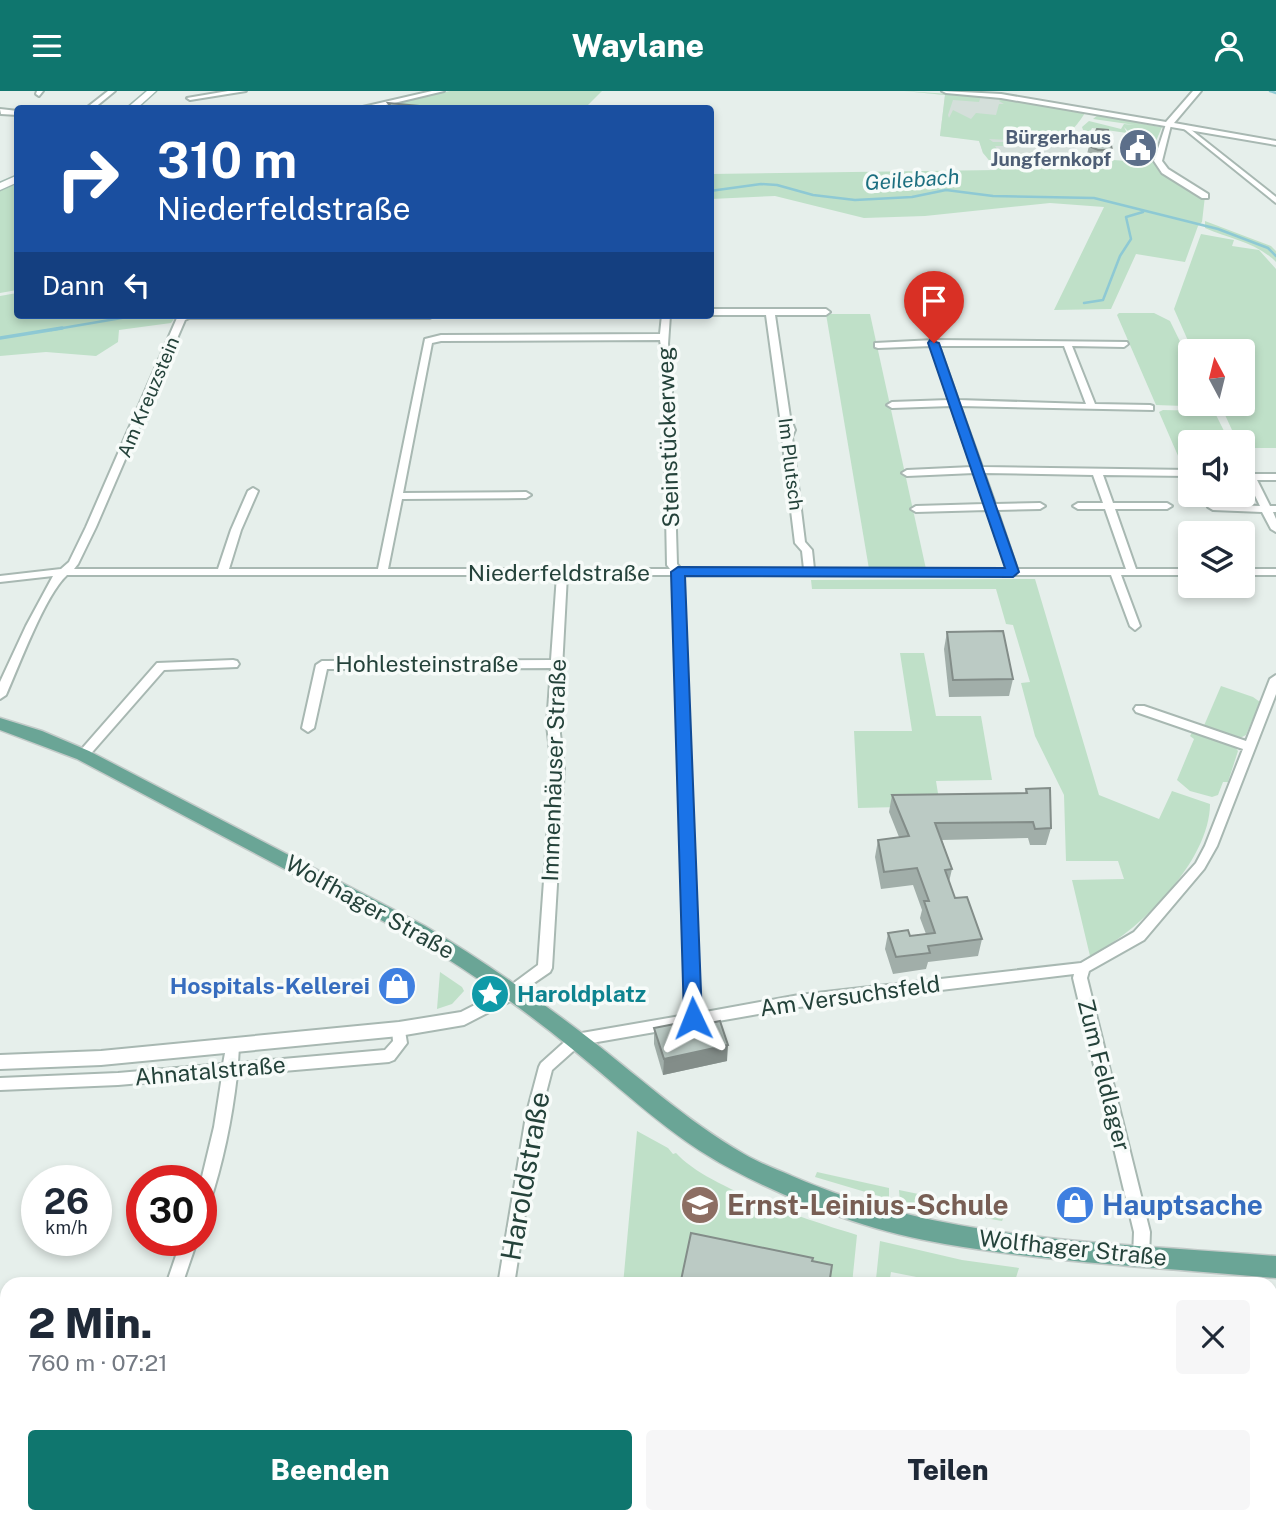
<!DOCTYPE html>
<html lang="de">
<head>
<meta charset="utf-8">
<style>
  body { margin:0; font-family:"Public Sans",sans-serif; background:#f6f6f7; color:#1f2937; height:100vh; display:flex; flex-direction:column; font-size:26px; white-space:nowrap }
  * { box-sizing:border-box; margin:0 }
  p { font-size:23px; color:#747a83 }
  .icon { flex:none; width:38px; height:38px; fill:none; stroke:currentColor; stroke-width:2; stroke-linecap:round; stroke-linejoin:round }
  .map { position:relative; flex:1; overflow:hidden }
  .sheet { position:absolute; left:0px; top:1186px; width:1278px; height:247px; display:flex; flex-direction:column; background:#fff; border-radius:21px 21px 0 0; box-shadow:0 4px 10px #0003 }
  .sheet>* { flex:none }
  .banner { position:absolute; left:14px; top:14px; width:700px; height:214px; border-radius:7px; box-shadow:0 4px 10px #0003; background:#1a4fa0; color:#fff; overflow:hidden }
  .needle { width:46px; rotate:353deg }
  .tools { position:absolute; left:1178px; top:248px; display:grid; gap:14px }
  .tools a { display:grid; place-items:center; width:77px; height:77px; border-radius:7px; background:#fff; box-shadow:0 4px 10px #0003; font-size:35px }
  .speed { position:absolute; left:21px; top:1074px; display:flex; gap:14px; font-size:35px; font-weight:700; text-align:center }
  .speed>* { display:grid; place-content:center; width:91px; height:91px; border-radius:50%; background:#fff; box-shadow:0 4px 10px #0003; line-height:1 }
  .speed small { font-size:18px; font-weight:400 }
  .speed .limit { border:10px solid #d22; background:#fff; color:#111 }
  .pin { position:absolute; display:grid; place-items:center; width:60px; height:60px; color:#fff; margin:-72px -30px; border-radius:50% 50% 50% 0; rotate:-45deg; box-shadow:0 0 7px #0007 }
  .pin .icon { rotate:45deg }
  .me { position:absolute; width:77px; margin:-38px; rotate:358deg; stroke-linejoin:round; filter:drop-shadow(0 0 5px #0008) }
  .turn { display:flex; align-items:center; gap:24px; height:147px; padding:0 28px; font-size:32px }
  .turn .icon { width:91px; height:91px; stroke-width:2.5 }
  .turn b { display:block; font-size:49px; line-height:60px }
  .then { display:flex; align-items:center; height:66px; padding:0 28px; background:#0003; gap:14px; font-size:26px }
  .round { display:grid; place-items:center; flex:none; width:74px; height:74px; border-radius:7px; background:#f6f6f7 }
  .headline { display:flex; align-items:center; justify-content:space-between; height:119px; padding:0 28px }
  h1 { font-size:42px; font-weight:800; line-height:52px }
  .button { display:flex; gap:14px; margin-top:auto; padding:14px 28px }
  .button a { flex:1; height:80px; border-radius:7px; background:#0f766e; color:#fff; font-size:28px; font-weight:800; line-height:80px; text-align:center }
  .button a+a { background:#f6f6f7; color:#1f2937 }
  header { display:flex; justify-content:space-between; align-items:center; height:91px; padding:0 28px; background:#0f766e; color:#fff; font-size:32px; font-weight:800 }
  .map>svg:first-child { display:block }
  .built { fill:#d4dfda }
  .green { fill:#bfe0c8 }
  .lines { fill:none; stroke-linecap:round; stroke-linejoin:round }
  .stream-far1 { stroke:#8ec9d4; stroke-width:2.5 }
  .stream { stroke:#8ec9d4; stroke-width:3.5 }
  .minor-casing { stroke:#a8b8b2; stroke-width:4 }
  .tertiary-casing { stroke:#a8b8b2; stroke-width:4 }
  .secondary-casing { stroke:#a4bbb3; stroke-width:3 }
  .primary-casing { stroke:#c2cac8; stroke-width:3 }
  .minor { fill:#fff; fill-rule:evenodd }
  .tertiary { fill:#fff; fill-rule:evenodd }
  .secondary { fill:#fff; fill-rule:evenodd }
  .primary { fill:#6aa596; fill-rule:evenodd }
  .wall { fill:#a1aea9 }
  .shaded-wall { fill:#838d89 }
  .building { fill:#bbcac4; stroke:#838d89; stroke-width:2 }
  .route { fill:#1a73e8; stroke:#114b97; stroke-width:2 }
  .labels { text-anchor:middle; stroke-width:7; stroke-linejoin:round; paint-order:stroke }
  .far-service-label { font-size:19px; font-weight:bold; fill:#4e5e75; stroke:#f7fbf9; text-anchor:end }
  .far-street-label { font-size:19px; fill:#24423a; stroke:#f7fbf9 }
  .far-water-label { font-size:21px; font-style:italic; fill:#1c6f80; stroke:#f7fbf9 }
  .street-label { font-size:23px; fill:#24423a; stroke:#f7fbf9 }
  .shop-label { font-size:23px; font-weight:bold; fill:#366cbe; stroke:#f7fbf9; text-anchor:end }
  .culture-label { font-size:23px; font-weight:bold; fill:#0d838f; stroke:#f7fbf9; text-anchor:start }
  .near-street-label { font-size:28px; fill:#24423a; stroke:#f7fbf9 }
  .near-education-label { font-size:28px; font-weight:bold; fill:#785e54; stroke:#f7fbf9; text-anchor:start }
  .near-shop-label { font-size:28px; font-weight:bold; fill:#366cbe; stroke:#f7fbf9; text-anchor:start }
</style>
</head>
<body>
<header><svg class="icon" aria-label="menu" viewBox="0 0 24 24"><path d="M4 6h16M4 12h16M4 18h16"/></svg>Waylane<svg class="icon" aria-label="person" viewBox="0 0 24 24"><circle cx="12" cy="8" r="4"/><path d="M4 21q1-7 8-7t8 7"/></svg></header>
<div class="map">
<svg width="1276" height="1432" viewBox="0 0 1276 1432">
  <rect width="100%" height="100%" fill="#e6efeb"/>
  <g class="built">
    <polygon points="904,0 1010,9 994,32 1070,40 1080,71 1006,74 983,62 979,49 940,45 945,4"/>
    <polygon points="682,1426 977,1426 977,1432 683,1432"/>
  </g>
  <g class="green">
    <polygon points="450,0 602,0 585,17 366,18"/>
    <path d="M904,0L981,5L979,11L953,9L948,24L949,27L953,19L971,28L976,22L996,24L999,13H1004L999,10L1001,8L1085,22C1073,40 1069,45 1046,47L1042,41H1013L1015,45L1009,49L989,48L993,51H1012L1011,55H995L1006,71L1084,67L1128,70L1155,62L1153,65H1157L1161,76L1205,105L1202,131L1198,135L1185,171L1136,163L1111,218L1054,219L1104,116L1050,112L925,125L864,127L775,105L711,108L710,83L997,79L983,62L979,50L940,45L945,4Z"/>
    <path d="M1098,24L1160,36H1162L1156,50C1141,49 1133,46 1124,36L1127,42L1092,37L1090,41L1083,39L1082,36L1089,30L1121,38L1124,33L1135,34L1093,28Z"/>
    <polygon points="17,93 17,199 0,202 0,100"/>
    <path d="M1205,130L1271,155L1276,160V171C1256,151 1230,148 1205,137Z"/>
    <polygon points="1201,143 1234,149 1232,155 1259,159 1276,178 1276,357 1243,357 1242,352 1238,352 1220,313 1242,313 1242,261 1193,261 1174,218"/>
    <polygon points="17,202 18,224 177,224 171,232 119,239 118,251 96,265 46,261 0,265 0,205"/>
    <polygon points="1119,222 1154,222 1170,230 1190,271 1190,313 1211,313 1212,316 1156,314 1117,224"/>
    <polygon points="826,223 870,223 926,478 869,478"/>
    <polygon points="1163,319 1208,320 1216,324 1230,352 1190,352 1190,378 1186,378 1182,374 1159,321"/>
    <path d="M1035,488L1099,704L1159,728L1172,700L1210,713C1210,770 1138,842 1090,865L1072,789L1124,788L1118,770H1066L1064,704L1035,645L1021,592L1030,591L1013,534L1006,533L996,498H812L811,489Z"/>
    <polygon points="900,562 924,562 936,625 981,625 992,689 936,690 940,715 858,717 854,640 912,640"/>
    <polygon points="1221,595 1253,606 1260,611 1246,644 1240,647 1203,637"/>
    <polygon points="1193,640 1233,654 1238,660 1228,691 1223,691 1218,704 1212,706 1190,700 1177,689 1194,648 1190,645"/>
    <polygon points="440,881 462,896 464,900 452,913 437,918"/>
    <path d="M637,1040L668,1057L673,1063L676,1062C707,1097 811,1130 857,1144L852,1193L623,1194Z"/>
    <polygon points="817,1081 889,1097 889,1108 815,1086"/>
    <polygon points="899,1099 1006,1121 1002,1130 900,1112"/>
    <polygon points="880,1150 962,1169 1019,1177 1014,1193 952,1193 891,1181 889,1193 880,1193 876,1188"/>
    <polygon points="1271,1398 1276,1398 1276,1432 988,1432 989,1426 1270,1426"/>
  </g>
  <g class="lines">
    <g class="stream-far1">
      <polyline points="1270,0 1276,2"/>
      <polyline points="710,100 761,93 777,94 813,104 855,109 912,106 946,99 993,105 1094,107 1218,138 1268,157 1276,165"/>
      <polyline points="1084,212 1103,209 1120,165 1131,148 1126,126 1143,121"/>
      <polyline points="51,239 139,224"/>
    </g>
    <polyline class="stream" points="0,247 62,237"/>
    <defs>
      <g id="minor">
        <polygon points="37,0 43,0 39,5 36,3"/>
        <polygon points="108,0 115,0 93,18 85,18"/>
        <polygon points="228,0 246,0 190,9 187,7"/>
        <polygon points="432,0 444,0 369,18 354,18"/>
        <polygon points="0,18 18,20 18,24 1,23"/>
        <polygon points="1166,33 1171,34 1162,70 1168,78 1208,103 1208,107 1202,107 1162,82 1154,70"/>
        <polygon points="1185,34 1276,106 1276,112 1183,37 1182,36"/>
        <path d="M710,218H826L830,221L826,224H775L790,326L795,339L792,346L805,451L812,459L814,478H1007L987,419L916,421L911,418L916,415L985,413L974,382L907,385L902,382L907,379L972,376L951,315L892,317L887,314L892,311L949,309L931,255L878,257L875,256V252L934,249L1127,251L1128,253L1124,256L1072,255L1095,313L1150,314L1153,315V319L960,315L982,376L1190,379V385L1103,384L1113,412H1167L1172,415L1167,418H1115L1136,478H1190V484H1121L1140,535L1135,539L1130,535L1111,484H683L700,922L799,904L1081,872L1134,841L1196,772L1205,755L1243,658L1136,621L1134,618L1136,615H1144L1246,650L1270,588L1276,584V603L1217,755L1204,778L1144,849L1089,880L1087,887L1150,1141L1149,1166L1147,1171L1141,1173L1135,1171L1133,1166L1134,1141L1073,887L1074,883L799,916L580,954L552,979L540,1025L514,1194H498L526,1025L539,976L541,972L571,945L576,943L686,924L673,484H567L559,634L564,677L552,877L550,881L512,907L507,905L505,901L507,897L538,874L552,677L547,634L551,577L327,578L314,637L308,641L302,637L316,574L322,570L551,569L557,484H67C45,504 19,575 6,604L0,608V591L26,535L53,485L0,491V485L61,478L69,471L86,436L177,227L181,224H434L430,227H189L185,229L96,436L78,473L74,478H218L231,439L248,400L253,397L258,400L241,439L229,478H378L425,248L441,244L660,243L662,224H670L668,253L671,270L677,473L681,478H804L802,460L795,452L782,346L785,339L780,326L766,224H710ZM660,249L663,270L667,474L670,478H388L402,408L526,407L531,404L526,401L403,402L432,252L441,250ZM939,255H1064L1086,313L958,309ZM984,382L1093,384L1103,412H1078L1073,415L1078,418H1105L1126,478H1017L997,419L1040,418L1045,415L1040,412L995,413Z"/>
        <polygon points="1242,380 1252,381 1254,383 1276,383 1276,389 1257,389 1270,415 1276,415 1276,421 1273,421 1276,428 1276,441 1271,438 1262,421 1213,419 1208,416 1213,413 1260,415 1246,386 1242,386"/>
        <rect x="1242" y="478" width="34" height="6"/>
        <polygon points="233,569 237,570 239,573 237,576 164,579 87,667 79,667 77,664 79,661 157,572"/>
        <path d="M399,932L404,934L407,952L394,969L389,971L237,984C232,1028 223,1072 209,1114L206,1119L201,1121V1090L214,1036L222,985L118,994L0,999V987L118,982L223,973L227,951L232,949L237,951L239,955L238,972L385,959L393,950L392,938L394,934Z"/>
        <polygon points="181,1150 197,1150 182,1194 166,1194"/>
        <rect x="0" y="1212" width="7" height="16"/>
        <polygon points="110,1426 128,1426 127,1432 109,1432"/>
        <polygon points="461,1426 479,1426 478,1432 460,1432"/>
      </g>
      <g id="tertiary">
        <polygon points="942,0 1001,3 1166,31 1193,0 1201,0 1174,32 1276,50 1276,54 1001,7 946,2"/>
        <polygon points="512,895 518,896 520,901 518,906 464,934 399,945 101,974 0,978 0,964 101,960 399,931 461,921"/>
      </g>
      <g id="secondary">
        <polygon points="147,0 156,0 136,18 126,18"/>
        <polygon points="18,84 18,91 0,99 0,92"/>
      </g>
      <path id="primary" d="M0,627L42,640L89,660L425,835C479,867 532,904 582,942C636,983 685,1029 744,1063C759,1072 776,1078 792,1085C943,1151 1114,1152 1276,1165V1187C1166,1177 1054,1172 945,1153C872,1141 797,1113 731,1078C672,1047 623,999 571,957C521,916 467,879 411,845L77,668L0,639Z"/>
    </defs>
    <use href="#minor" class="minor-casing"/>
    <use href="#tertiary" class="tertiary-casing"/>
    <use href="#secondary" class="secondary-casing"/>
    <use href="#primary" class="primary-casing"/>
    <use href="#minor" class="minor"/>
    <use href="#tertiary" class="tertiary"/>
    <use href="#secondary" class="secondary"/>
    <use href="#primary" class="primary"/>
  </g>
  <g class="wall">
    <polygon points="1089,55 1112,59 1110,68 1096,67 1087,63"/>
    <polygon points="947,541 1013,588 1009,605 949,606 944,558"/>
    <polygon points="1026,698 1051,737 1046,754 1030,754 1028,747 942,749 952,778 949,791 955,807 982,848 978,865 928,871 926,878 893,883 885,858 888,842 910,845 926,843 920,827 922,819 913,794 881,798 875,766 878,749 899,746 889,721 892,704 1025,702"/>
    <polygon points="654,937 727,970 663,984 654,953"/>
  </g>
  <polygon class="shaded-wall" points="728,954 727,970 663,984 664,968"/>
  <g class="building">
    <polygon points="388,12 420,15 417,18 393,18"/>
    <polygon points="1097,38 1108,39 1112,59 1098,59 1089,55"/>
    <polygon points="1003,540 1013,588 953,589 947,541"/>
    <polygon points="1050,697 1051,737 1035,738 1033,731 935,732 952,778 945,779 955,807 967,806 982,848 928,855 930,862 896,866 888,842 908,839 910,845 935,842 924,810 929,810 917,777 884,781 878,749 909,745 892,704 1027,702 1026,698"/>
    <polygon points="720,930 728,954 664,968 654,937 685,931 687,937"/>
    <polygon points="691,1142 813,1167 812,1170 832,1174 829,1194 680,1194"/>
  </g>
  <polygon class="route" points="930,249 939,252 1019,481 1013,486 685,485 702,927 700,932 693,934 687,932 684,927 671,481 678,476 1005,477 928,252"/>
  <defs>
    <symbol id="civic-disc" viewBox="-11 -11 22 22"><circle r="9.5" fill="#5c6f8a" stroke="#f7fbf9"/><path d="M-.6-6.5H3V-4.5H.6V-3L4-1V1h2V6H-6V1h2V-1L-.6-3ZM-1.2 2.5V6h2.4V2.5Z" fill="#fff"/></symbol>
    <symbol id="shop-disc" viewBox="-11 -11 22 22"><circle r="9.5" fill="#3f7fe0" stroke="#f7fbf9"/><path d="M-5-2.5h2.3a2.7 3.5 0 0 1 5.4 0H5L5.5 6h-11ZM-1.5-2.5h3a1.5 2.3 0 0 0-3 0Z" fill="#fff"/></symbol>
    <symbol id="sight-disc" viewBox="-11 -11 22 22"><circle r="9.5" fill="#0f9aa8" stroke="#f7fbf9"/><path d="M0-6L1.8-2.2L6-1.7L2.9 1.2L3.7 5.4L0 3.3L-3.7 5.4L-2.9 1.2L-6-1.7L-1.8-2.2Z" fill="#fff"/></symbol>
    <symbol id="school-disc" viewBox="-11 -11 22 22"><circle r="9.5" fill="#8d6e63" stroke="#f7fbf9"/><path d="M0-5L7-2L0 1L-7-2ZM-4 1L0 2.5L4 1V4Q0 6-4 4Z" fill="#fff"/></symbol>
  </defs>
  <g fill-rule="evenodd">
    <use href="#civic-disc" x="1116" y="35" width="44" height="44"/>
    <use href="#shop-disc" x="375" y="873" width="44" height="44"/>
    <use href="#sight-disc" x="468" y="881" width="44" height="44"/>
    <use href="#school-disc" x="678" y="1092" width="44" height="44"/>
    <use href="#shop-disc" x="1053" y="1092" width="44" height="44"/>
  </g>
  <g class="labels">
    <g class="far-service-label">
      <text x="1111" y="53">Bürgerhaus<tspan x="1111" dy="22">Jungfernkopf</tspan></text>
    </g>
    <g class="far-street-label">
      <text transform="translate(148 306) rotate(-67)" y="7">Am Kreuzstein</text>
      <text transform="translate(791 373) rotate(83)" y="7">Im Plutsch</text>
    </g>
    <g class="far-water-label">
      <text transform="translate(912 89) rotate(-4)" y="7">Geilebach</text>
    </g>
    <g class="street-label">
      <text transform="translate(668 346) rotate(-92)" y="8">Steinstückerweg</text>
      <text x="559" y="490">Niederfeldstraße</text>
      <text x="427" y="581">Hohlesteinstraße</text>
      <text transform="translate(554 679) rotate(-88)" y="8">Immenhäuser Straße</text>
      <text transform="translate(370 816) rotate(29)" y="8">Wolfhager Straße</text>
      <text transform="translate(850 905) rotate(-8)" y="8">Am Versuchsfeld</text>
      <text transform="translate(210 980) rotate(-5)" y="8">Ahnatalstraße</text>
      <text transform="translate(1104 984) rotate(76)" y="8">Zum Feldlager</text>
      <text transform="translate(1073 1157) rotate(6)" y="8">Wolfhager Straße</text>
    </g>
    <g class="shop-label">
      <text x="370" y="903">Hospitals-Kellerei</text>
    </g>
    <g class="culture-label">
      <text x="517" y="911">Haroldplatz</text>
    </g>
    <g class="near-street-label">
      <text transform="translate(525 1085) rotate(-80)" y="10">Haroldstraße</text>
    </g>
    <g class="near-education-label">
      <text x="727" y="1124">Ernst-Leinius-Schule</text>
    </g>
    <g class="near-shop-label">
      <text x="1102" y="1124">Hauptsache</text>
    </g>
  </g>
</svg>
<div class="tools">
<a><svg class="needle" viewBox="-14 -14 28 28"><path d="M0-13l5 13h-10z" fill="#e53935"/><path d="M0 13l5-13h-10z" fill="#747a83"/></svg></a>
<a><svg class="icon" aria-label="sound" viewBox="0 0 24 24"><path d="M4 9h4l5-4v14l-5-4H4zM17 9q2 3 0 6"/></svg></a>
<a><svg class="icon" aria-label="layers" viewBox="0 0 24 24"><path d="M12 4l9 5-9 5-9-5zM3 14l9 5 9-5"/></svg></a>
</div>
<div class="speed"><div>26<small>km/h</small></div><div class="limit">30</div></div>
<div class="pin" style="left:934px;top:252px;background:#d93025"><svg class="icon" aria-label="arrive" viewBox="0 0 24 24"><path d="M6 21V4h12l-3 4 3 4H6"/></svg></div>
<svg class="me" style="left:693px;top:927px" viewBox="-20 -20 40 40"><path d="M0-17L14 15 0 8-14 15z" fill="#1a73e8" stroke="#fff" stroke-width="4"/></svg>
<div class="banner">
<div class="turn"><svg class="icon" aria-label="right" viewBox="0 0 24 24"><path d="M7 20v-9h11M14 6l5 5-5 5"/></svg><div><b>310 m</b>Niederfeldstraße</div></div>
<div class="then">Dann<svg class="icon" aria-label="left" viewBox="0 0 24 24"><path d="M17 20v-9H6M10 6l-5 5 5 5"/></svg></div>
</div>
<section class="sheet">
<div class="headline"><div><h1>2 Min.</h1><p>760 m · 07:21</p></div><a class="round"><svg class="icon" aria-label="close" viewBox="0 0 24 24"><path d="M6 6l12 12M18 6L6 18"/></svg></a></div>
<div class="button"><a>Beenden</a><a>Teilen</a></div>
</section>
</div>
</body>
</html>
